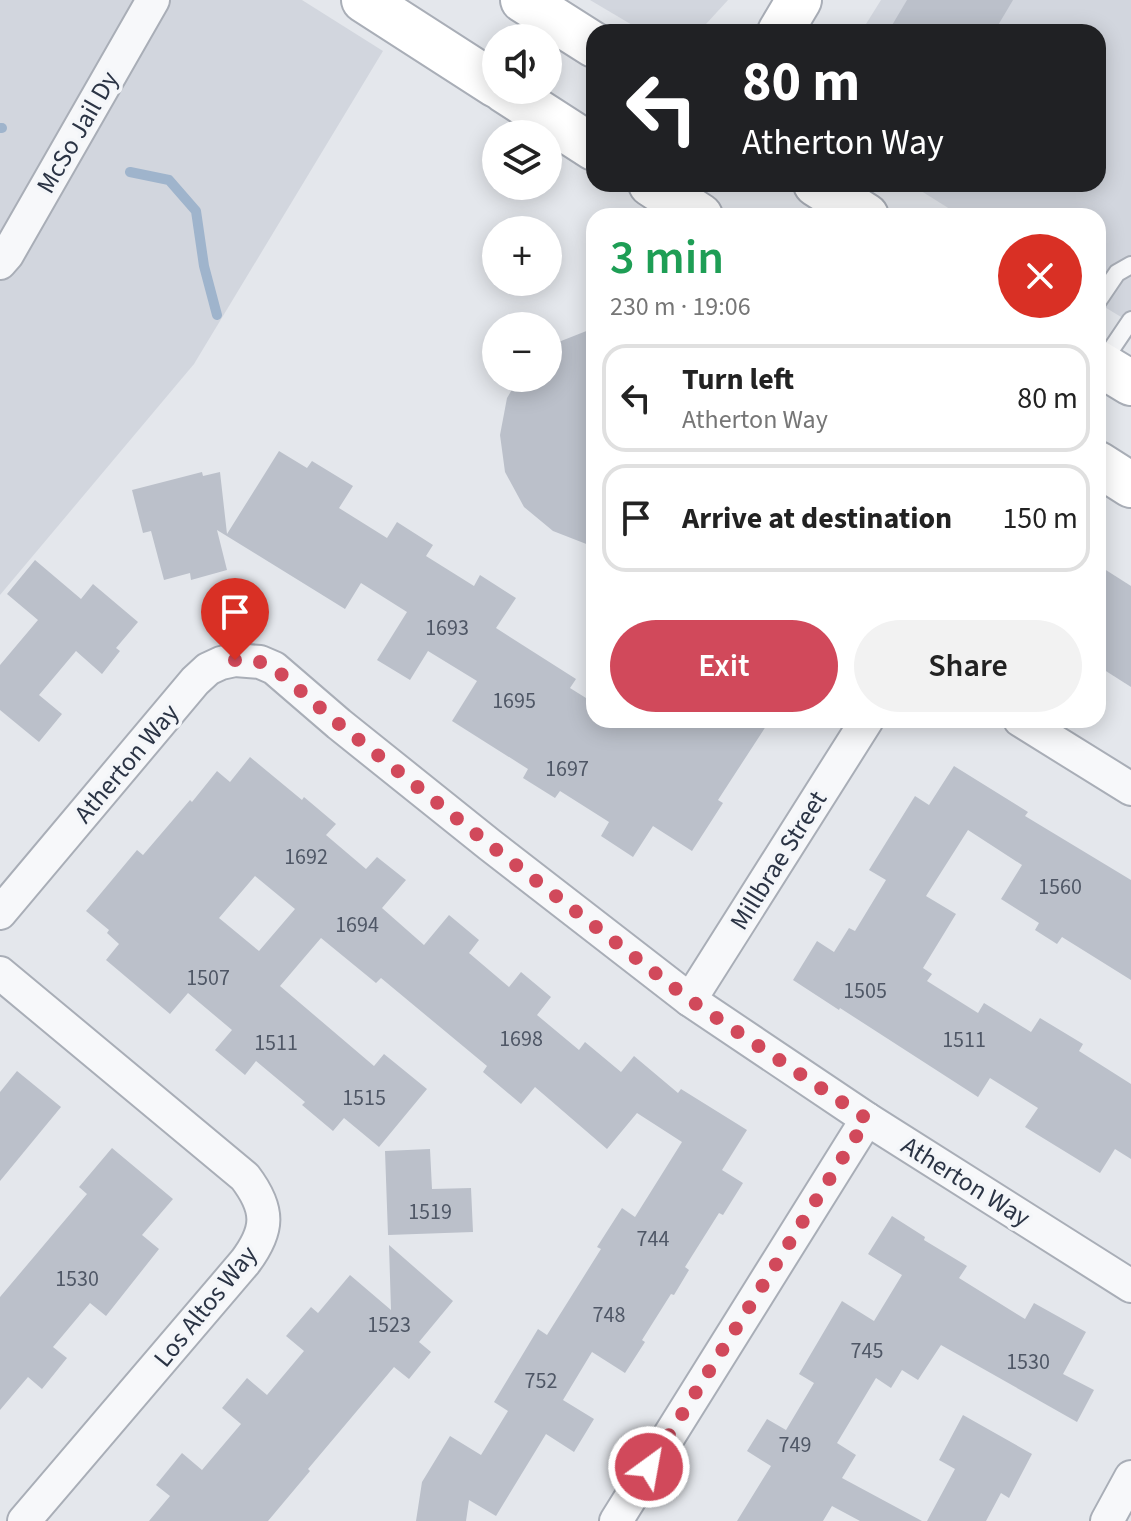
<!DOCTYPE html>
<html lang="en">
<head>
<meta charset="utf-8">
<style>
  body { margin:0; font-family:"Source Sans 3",sans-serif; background:#f2f2f2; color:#222; height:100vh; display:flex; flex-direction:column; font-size:30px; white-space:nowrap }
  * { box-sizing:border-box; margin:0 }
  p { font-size:26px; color:#767676 }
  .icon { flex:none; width:44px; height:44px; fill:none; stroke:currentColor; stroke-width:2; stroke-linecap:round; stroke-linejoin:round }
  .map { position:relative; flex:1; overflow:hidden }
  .drawer { position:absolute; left:586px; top:208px; width:520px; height:520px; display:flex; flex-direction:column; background:#fff; border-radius:24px; box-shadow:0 4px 20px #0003 }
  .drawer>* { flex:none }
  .guide { position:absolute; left:586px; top:24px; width:520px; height:168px; border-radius:24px; box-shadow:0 4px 20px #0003; background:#202124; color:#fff; overflow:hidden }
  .buttons { position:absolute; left:482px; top:24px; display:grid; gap:16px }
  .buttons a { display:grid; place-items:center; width:80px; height:80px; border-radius:50%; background:#fff; box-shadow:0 4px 20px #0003; font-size:40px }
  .pin { position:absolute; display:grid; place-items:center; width:68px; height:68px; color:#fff; margin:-82px -34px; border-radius:50% 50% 50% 0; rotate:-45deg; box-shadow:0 0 8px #0007 }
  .pin .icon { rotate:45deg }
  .me { position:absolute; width:88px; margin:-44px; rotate:32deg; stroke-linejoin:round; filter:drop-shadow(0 0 6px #0008) }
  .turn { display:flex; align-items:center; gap:28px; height:168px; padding:0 24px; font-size:36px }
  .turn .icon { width:104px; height:104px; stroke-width:2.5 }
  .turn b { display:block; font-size:56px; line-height:68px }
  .round { display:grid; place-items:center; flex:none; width:84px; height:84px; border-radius:42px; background:#f2f2f2 }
  .headline { display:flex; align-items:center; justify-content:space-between; height:136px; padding:0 24px }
  h1 { font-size:48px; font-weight:600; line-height:60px; color:#1e9e55 }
  .primary-button { display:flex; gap:16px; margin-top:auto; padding:16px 24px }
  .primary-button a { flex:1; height:92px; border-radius:48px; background:#d1495b; color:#fff; font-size:32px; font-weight:600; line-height:92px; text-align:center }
  .primary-button a+a { background:#f2f2f2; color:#222 }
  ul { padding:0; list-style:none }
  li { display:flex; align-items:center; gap:24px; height:108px; margin:0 16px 12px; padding:0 8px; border:4px solid #e0e0e0; border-radius:24px }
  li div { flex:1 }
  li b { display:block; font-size:30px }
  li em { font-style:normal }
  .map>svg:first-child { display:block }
  .built { fill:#d2d6de }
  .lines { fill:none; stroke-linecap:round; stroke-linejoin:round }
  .stream { stroke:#9fb4cc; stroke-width:10 }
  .building { fill:#bbc0ca; fill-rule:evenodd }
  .service-casing { stroke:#a9aeb7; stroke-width:20 }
  .minor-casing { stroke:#a9aeb7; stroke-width:36 }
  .secondary-casing { stroke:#a9aeb7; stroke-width:48 }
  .service { stroke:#f7f8fa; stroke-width:16 }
  .minor { stroke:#f7f8fa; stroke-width:32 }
  .secondary { stroke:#fff; stroke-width:44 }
  .route { stroke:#d1495b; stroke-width:14; stroke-dasharray:0 25.2 }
  .labels { text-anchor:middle; stroke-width:7; stroke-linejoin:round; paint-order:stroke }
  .number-label { font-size:22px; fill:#4f5766 }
  .street-label { font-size:26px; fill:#2b3445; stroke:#f4f6f9 }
</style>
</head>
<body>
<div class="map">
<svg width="1131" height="1521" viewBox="0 0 1131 1521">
  <rect width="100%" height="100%" fill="#e4e7ec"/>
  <g class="built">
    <polygon points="0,0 302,0 383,51 194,364 0,595"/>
    <polygon points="590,0 728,0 706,24 695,32 644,32"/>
    <polygon points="881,0 1131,0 1131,323 1098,303 1098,216 961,216 910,184 1098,184 1098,32 861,32"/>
  </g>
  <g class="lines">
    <g class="stream">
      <polyline points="0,128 2,128"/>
      <polyline points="130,172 169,180 196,211 204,266 217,315"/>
    </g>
  </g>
  <g class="building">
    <polygon points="907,0 1013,0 994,32 888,32"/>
    <polygon points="594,328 594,547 553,531 524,507 505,472 500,435 507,398 519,378 548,378 548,349 556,343"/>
    <polygon points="279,451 307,468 312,461 353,486 339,508 387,538 397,522 433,545 426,556 474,586 480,575 516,598 496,628 576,679 570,688 594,703 594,720 770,720 718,800 723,803 692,851 653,826 633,857 601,836 609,822 560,791 555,798 523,778 528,769 452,721 477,681 428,651 410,680 377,660 407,612 361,583 345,609 217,530 227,570 191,580 190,573 164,580 151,531 143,533 132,490 202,472 203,476 220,472 227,534"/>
    <polygon points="35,560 81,599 93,584 138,622 116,648 120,651 102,674 76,651 39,695 62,714 39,742 0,710 0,665 38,620 7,594"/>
    <polygon points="1098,565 1131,586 1131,687 1098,666"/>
    <path d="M250,757L302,800L304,797L336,824L326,835L366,869L377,857L406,880L382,908L424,945L449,915L479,940L469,953L509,987L521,972L551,997L537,1015L579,1050L585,1042L621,1072L634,1056L678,1093L681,1089L747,1130L722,1170L743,1183L723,1215L719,1213L685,1267L689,1270L674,1295L671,1294L642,1340L645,1342L625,1373L592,1352L563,1400L594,1419L574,1452L546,1434L496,1516L469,1500L466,1521H416L422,1482L450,1436L481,1455L508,1411L494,1402L538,1329L547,1335L601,1249L597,1247L622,1208L635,1217L682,1142L637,1113L607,1149L535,1087L521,1104L483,1072L487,1066L381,978L376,983L321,938L280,986L374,1066L384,1054L427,1089L379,1147L344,1118L333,1131L302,1105L305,1102L256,1061L245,1075L215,1050L232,1030L188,993L170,1014L106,960L119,944L107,933L109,930L86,911L137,850L143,855L190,800L192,802L217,771L230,782ZM255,876L295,909L259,951L219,918Z"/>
    <polygon points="954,766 1028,812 1025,816 1131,880 1131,980 1062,937 1057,944 1035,930 1039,923 1001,899 1022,865 968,830 926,896 956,914 923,968 932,974 927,981 978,1013 984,1003 1031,1032 1040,1018 1083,1044 1079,1051 1131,1084 1131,1159 1115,1149 1100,1173 1025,1127 1038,1108 990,1078 978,1097 840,1008 839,1010 793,980 817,941 834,952 849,928 855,931 886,880 869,870 915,796 929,805"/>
    <polygon points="17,1071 61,1107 0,1181 0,1092"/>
    <polygon points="112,1148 173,1199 142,1235 159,1249 106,1316 90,1303 53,1347 67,1358 42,1389 28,1377 0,1410 0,1297 87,1194 79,1187"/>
    <polygon points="430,1149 432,1189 471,1188 473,1232 388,1235 385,1151"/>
    <polygon points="892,1216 925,1237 924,1240 967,1266 959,1278 1025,1319 1034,1303 1086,1332 1063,1374 1094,1390 1077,1422 941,1345 918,1380 902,1370 891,1388 876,1378 837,1443 856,1455 842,1478 922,1521 860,1521 832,1506 823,1521 737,1521 771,1466 747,1451 767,1419 786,1430 814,1383 799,1374 842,1301 874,1321 902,1275 868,1254"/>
    <polygon points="389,1245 453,1301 419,1342 431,1352 409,1379 394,1367 308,1469 310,1471 268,1521 149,1521 170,1496 156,1485 182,1453 202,1470 241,1424 222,1408 247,1378 267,1395 304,1351 286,1336 311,1307 318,1313 350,1275 391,1310"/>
    <polygon points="963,1415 1032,1454 1009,1498 1001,1493 986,1521 927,1521 955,1469 939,1460"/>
  </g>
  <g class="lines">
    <defs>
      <g id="service">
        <polyline points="1098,301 1117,273 1131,265"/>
        <polyline points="1102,363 1131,320"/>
      </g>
      <g id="minor">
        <polyline points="0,263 7,255 153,0"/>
        <polyline points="1020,720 1131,789"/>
        <polyline points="0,913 195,681 208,669 221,663 235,660 260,662 274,668 339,724 490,845 690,1000 867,1119 1131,1286"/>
        <path d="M0,973L245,1177C270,1210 269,1230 245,1262L24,1521"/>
        <polyline points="690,1000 867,720"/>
        <polyline points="616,1521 867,1119"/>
        <polyline points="1107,1521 1131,1477"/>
      </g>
      <g id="secondary">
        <polyline points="364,0 496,85"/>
        <polyline points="523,0 594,45"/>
        <polyline points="780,32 799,0"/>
        <polyline points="504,90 594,148"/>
        <polyline points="651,184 700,216"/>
        <polyline points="816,184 866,216"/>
        <polyline points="1098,363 1131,383"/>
        <polyline points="1098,464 1131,485"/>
      </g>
    </defs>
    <use href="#service" class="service-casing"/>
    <use href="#minor" class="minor-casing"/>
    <use href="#secondary" class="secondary-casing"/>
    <use href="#service" class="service"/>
    <use href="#minor" class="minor"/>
    <use href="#secondary" class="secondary"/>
  </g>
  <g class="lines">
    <polyline class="route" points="235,660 246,660 260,662 274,668 339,724 490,845 690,1000 867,1119 649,1467"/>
  </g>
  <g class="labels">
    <g class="number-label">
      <text x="447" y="635">1693</text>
      <text x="514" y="708">1695</text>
      <text x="567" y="776">1697</text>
      <text x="306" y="864">1692</text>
      <text x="1060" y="894">1560</text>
      <text x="357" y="932">1694</text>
      <text x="208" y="985">1507</text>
      <text x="865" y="998">1505</text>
      <text x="521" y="1046">1698</text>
      <text x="964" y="1047">1511</text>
      <text x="276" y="1050">1511</text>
      <text x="364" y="1105">1515</text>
      <text x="430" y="1219">1519</text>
      <text x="653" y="1246">744</text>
      <text x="77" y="1286">1530</text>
      <text x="609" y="1322">748</text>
      <text x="389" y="1332">1523</text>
      <text x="867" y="1358">745</text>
      <text x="1028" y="1369">1530</text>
      <text x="541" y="1388">752</text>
      <text x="795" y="1452">749</text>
    </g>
    <g class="street-label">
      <text transform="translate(77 132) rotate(-60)" y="9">McSo Jail Dy</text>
      <text transform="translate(126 763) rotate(-50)" y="9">Atherton Way</text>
      <text transform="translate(778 860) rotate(-58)" y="9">Millbrae Street</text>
      <text transform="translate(966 1181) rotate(32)" y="9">Atherton Way</text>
      <text transform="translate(205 1306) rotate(-51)" y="9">Los Altos Way</text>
    </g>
  </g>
</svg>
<div class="buttons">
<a><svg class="icon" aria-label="sound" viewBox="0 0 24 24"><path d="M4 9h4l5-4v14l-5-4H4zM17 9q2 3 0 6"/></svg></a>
<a><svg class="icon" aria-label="layers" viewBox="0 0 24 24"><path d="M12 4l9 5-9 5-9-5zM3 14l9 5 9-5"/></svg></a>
<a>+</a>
<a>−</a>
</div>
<div class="pin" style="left:235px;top:660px;background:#d93025"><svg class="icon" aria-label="arrive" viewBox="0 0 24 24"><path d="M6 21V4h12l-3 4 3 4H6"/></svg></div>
<svg class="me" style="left:649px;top:1467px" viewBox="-20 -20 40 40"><circle r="17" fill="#d1495b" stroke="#fff" stroke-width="3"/><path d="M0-11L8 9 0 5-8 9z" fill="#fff"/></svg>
<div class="guide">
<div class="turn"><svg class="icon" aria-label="left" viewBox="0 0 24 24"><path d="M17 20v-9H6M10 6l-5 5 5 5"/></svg><div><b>80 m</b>Atherton Way</div></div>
</div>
<section class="drawer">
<div class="headline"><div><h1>3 min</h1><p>230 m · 19:06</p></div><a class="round" style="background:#d93025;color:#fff"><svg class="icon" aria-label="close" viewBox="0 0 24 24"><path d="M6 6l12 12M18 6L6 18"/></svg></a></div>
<ul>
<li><svg class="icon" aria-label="left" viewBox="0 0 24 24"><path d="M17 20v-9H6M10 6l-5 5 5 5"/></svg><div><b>Turn left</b><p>Atherton Way</p></div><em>80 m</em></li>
<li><svg class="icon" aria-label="arrive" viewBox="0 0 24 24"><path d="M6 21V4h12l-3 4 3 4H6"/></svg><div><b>Arrive at destination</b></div><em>150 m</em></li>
</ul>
<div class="primary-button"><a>Exit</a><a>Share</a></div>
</section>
</div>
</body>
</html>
